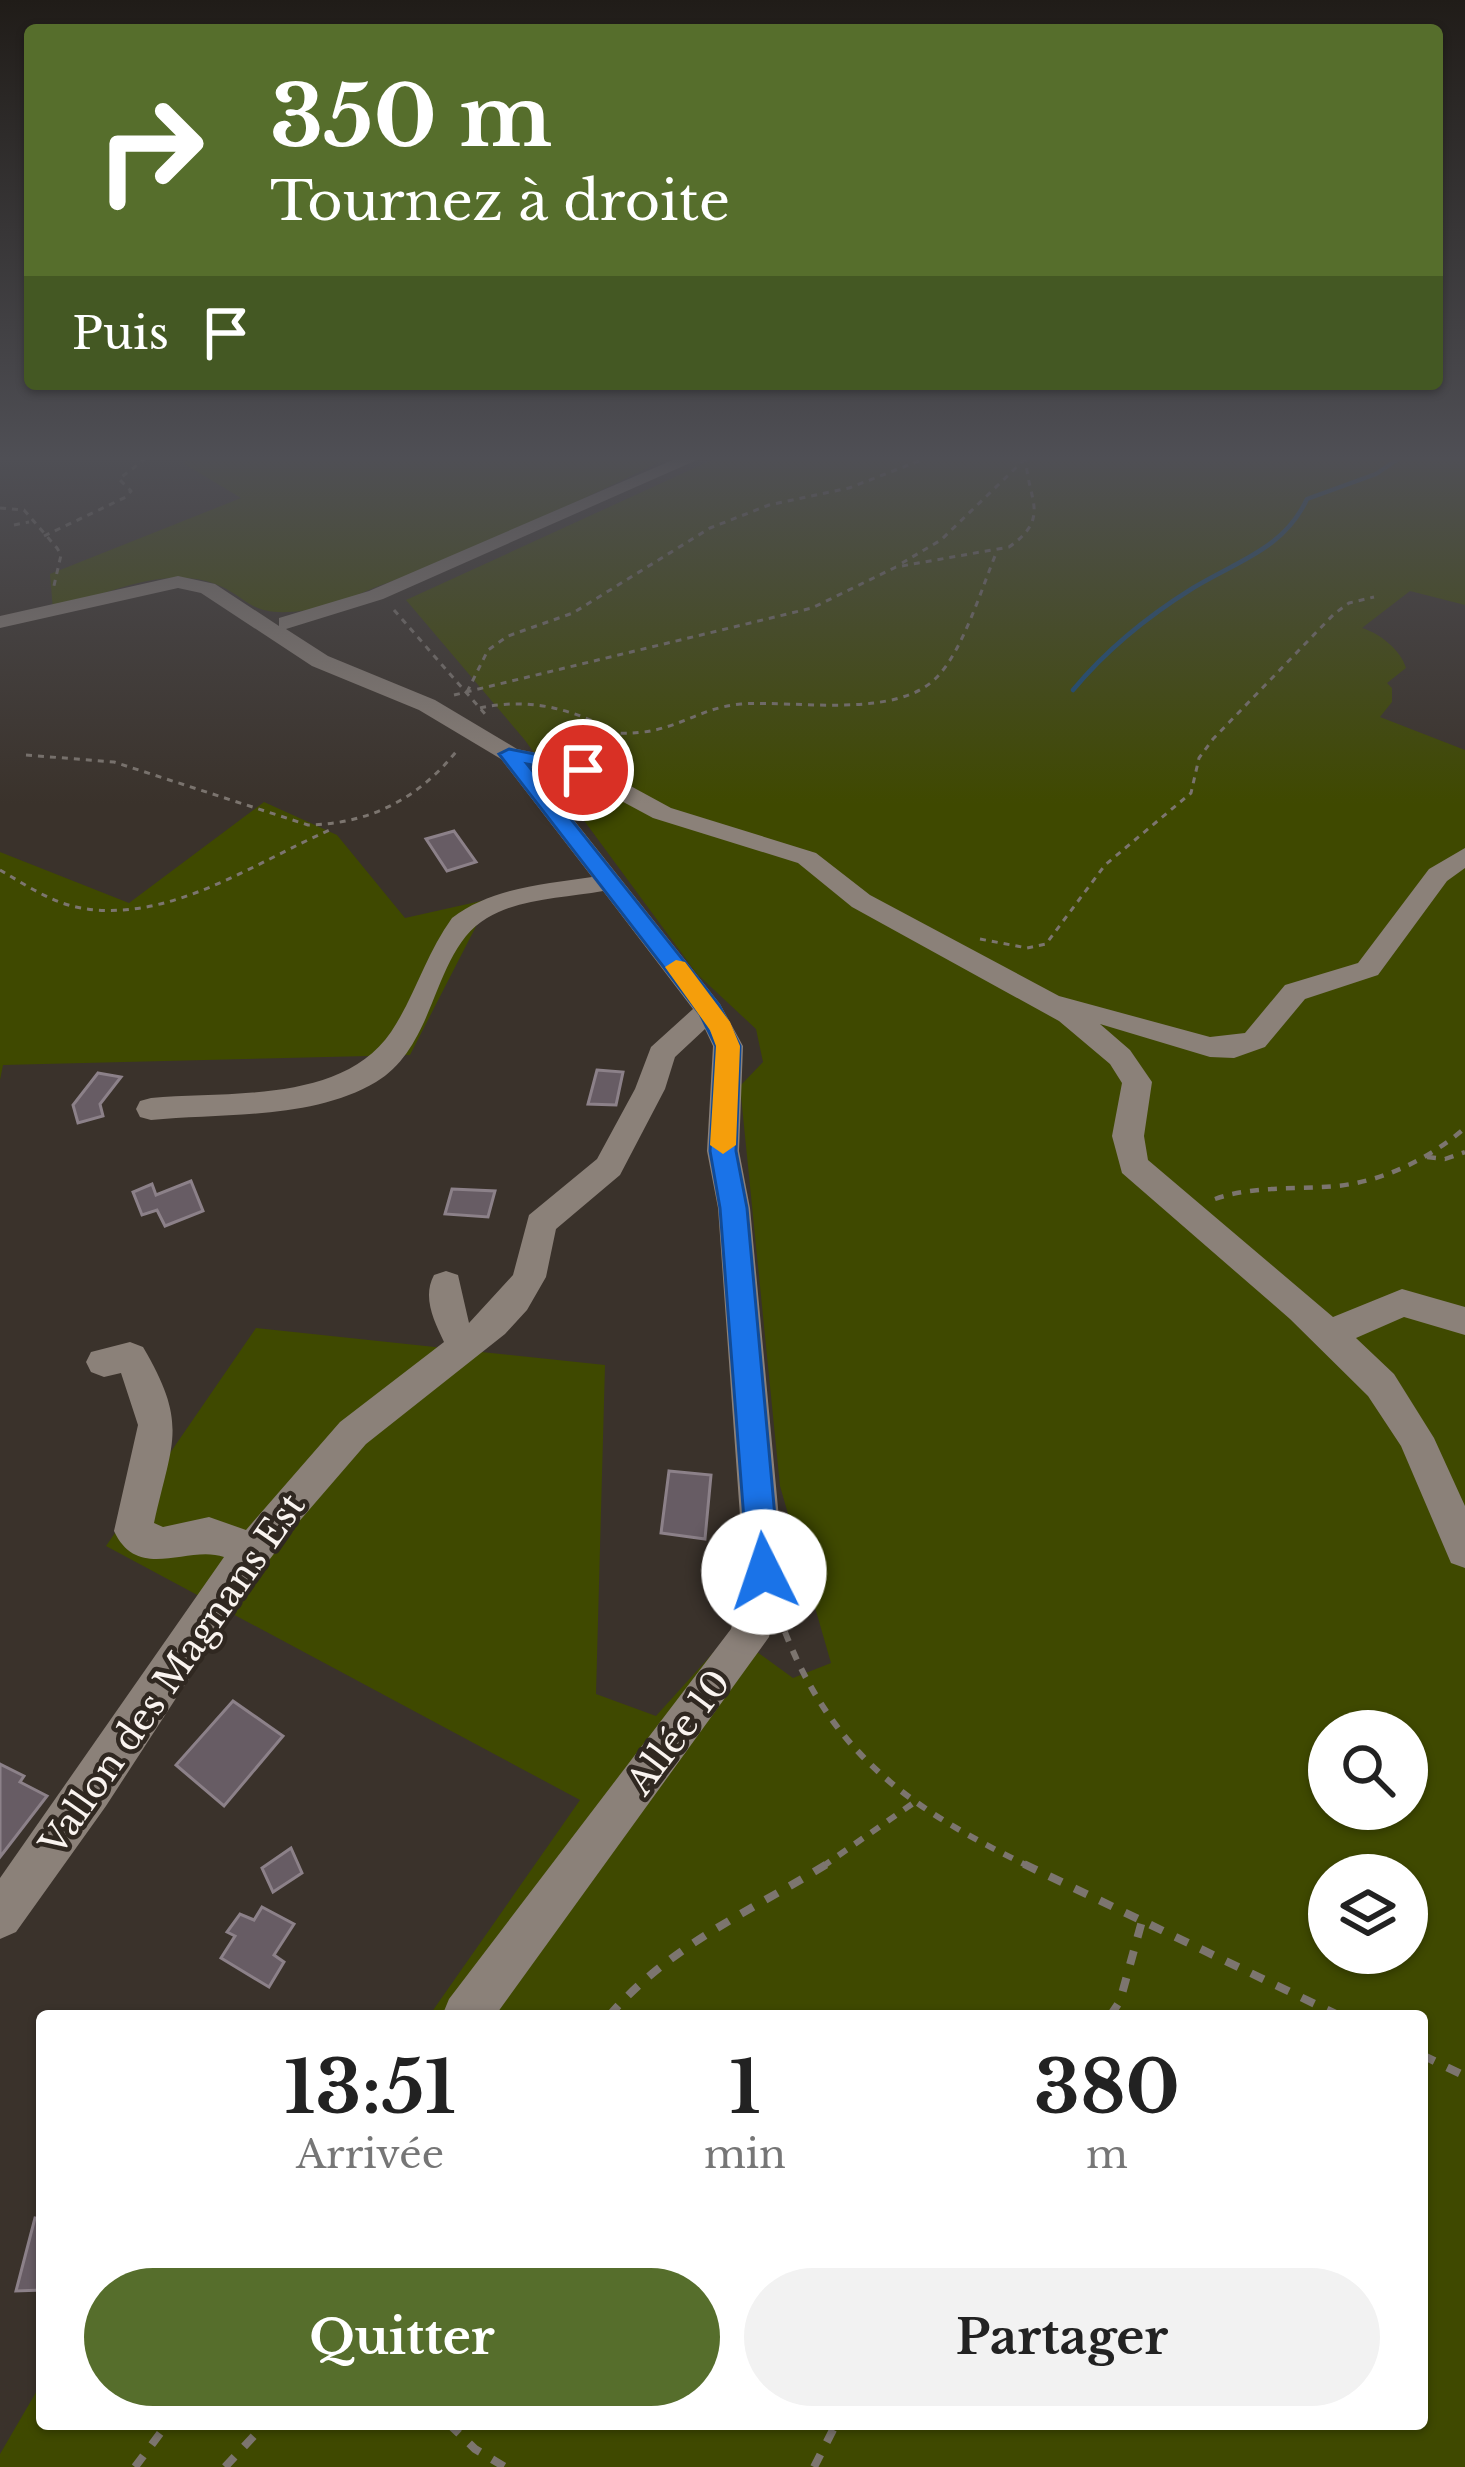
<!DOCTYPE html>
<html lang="fr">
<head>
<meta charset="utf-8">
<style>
  body { margin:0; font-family:"Libre Baskerville",serif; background:#f2f2f2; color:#222; height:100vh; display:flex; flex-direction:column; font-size:45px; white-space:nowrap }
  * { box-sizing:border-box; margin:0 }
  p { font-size:39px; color:#767676 }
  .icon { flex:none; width:66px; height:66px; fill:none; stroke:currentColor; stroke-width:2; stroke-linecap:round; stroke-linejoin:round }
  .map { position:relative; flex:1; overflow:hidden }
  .sheet { position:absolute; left:36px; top:2010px; width:1392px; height:420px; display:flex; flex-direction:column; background:#fff; border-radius:12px; box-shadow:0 3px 9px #0004 }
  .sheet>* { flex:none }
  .banner { position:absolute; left:24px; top:24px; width:1419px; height:366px; border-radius:12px; box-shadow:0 3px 9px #0004; background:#566e2c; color:#fff; overflow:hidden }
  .fabs { position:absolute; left:1308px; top:1710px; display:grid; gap:24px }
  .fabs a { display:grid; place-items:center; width:120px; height:120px; border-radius:50%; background:#fff; box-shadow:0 3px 9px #0004; font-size:60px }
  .pin { position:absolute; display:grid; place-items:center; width:102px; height:102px; color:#fff; margin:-51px; border:6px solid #fff; border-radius:50%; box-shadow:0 3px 12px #0007 }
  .me { position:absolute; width:132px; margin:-66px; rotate:356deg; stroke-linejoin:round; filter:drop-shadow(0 0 9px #0008) }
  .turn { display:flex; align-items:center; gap:42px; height:252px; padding:0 48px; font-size:54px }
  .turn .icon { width:156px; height:156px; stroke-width:2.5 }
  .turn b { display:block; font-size:84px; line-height:102px }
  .then { display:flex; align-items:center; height:114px; padding:0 48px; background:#0003; gap:24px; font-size:45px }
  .eta { display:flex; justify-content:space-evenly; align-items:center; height:204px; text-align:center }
  .eta b { font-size:72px; font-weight:700; line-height:84px }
  .cta { display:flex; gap:24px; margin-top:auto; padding:24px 48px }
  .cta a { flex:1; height:138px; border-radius:72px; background:#566e2c; color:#fff; font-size:48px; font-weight:700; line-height:138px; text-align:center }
  .cta a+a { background:#f2f2f2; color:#222 }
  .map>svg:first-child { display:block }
  .green { fill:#3f4900; fill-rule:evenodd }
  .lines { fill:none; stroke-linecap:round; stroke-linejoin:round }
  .stream { stroke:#164d7a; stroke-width:4.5 }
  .building { fill:#675c64; stroke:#8c8189; stroke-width:3 }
  .path-far3 { stroke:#7c756f; stroke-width:3; stroke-dasharray:6 6; stroke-linecap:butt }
  .path-far2 { stroke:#7c756f; stroke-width:4.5; stroke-dasharray:9 9; stroke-linecap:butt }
  .path-far1 { stroke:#7c756f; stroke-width:6; stroke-dasharray:10 10; stroke-linecap:butt }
  .path { stroke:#7c756f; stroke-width:8; stroke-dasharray:14 14; stroke-linecap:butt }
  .minor { fill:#8b8179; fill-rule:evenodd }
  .route { fill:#1a73e8; stroke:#114b97; stroke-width:3 }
  .slow { fill:#f59e0b }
  .labels { text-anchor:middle; stroke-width:9; stroke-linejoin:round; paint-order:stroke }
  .street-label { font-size:36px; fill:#f9f3ef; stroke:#302821 }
</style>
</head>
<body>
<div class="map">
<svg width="1465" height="2467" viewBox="0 0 1465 2467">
  <rect width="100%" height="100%" fill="#3a322b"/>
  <g class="green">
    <path d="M192,459H666C575,503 482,548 387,583C362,592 334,607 308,610C243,620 252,594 206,581C155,568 101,596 53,610L50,574L241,498L183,463Z"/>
    <path d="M714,459H1465V605L1410,591L1362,628C1379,633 1401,650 1406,668L1387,683L1392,688V702L1380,717L1465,750V2467H0V2454L42,2382V2424H1422V2016H429L580,1800L106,1546L256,1328L605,1365L596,1694L656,1716L731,1633L793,1678L831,1663L780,1486L740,1086L763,1062L756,1029L697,974L524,739L406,600ZM1329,1731H1407V1809H1329ZM1329,1875H1407V1953H1329Z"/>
    <polygon points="264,802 337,835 405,918 490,899 410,1055 3,1065 0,1080 0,852 129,903"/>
  </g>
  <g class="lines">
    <path class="stream" d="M1073,690C1107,649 1148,616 1193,588C1237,561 1284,549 1307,499L1376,474L1398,459"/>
  </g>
  <g class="building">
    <polygon points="454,831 476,862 447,871 426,839"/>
    <polygon points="597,1070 623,1072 616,1105 588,1104"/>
    <polygon points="98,1073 121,1077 100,1104 103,1116 78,1123 73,1105"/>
    <polygon points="191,1181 203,1211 165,1226 157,1210 142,1215 133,1192 152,1184 156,1195"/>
    <polygon points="452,1189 495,1191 488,1217 445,1214"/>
    <polygon points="669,1471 711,1475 705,1539 661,1533"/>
    <polygon points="233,1701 283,1736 224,1806 176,1765"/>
    <polygon points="0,1764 24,1776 20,1782 47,1796 0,1857"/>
    <polygon points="291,1848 302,1873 273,1892 262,1868"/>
    <polygon points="262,1907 294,1924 274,1955 284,1962 269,1987 221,1958 235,1936 227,1932 240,1914 254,1920"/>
    <polygon points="35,2218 42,2219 42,2290 16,2291"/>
  </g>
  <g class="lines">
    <g class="path-far3">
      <polyline points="0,508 24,510 57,548 61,555 53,590"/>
      <polyline points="14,525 29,522"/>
      <polyline points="44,536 126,497 131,491 119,479 145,459"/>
      <polyline points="902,563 941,540 1025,459"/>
      <polyline points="394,610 485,714"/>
      <polyline points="467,692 488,650 508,636 573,613 710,528 769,505 849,488 924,459"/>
      <path d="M454,695L812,608L896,567L1009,547C1052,517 1027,499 1026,459"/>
      <path d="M480,708C530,697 573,709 617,733"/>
      <path d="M26,755L114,762L308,825C371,824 421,797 459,748"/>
      <path d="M593,755L617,733C673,736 695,708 741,704C796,700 898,720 938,676C964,648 982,587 997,551"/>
      <path d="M0,870C24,884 49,901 76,907C166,926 253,863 332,829"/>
      <polyline points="980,939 1027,948 1046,944 1105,865 1191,793 1199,758 1213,739 1334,614 1349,603 1374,597"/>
    </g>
    <g class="path-far2">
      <polyline points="1427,1157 1445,1159 1465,1152"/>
      <path d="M1215,1199C1255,1185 1295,1190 1337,1186C1384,1181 1429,1159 1465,1128"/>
    </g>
    <g class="path-far1">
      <path d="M785,1632C834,1757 913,1810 1030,1867"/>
      <polyline points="822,1867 912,1804"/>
    </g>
    <g class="path">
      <polyline points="1024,1864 1340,2016"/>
      <path d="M609,2016C670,1945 749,1912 827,1864"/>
      <polyline points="1110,2016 1120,2001 1142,1921"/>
      <polyline points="1422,2055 1465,2076"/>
      <polyline points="449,2424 475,2449 505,2467"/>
      <polyline points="135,2467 167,2424"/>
      <polyline points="225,2467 265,2424"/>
      <polyline points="814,2467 836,2424"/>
    </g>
    <path class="minor" d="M675,459H699L383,599L286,629L328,656L435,700L517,749L592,765L671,808L816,853L870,895L1059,996L1210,1037L1245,1033L1285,985L1358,963L1429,869L1465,848V868L1447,881L1378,975L1305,999L1265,1047L1234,1058L1210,1057L1100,1024L1130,1050L1152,1082L1144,1136L1148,1160L1333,1317L1402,1289L1465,1307V1335L1404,1317L1356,1338L1394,1374L1434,1438L1465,1506V1568L1451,1563L1401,1446L1368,1396L1290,1319L1122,1173L1112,1136L1122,1083L1110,1064L1059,1021L852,907L798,863L653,818L575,776L531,766L720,1004L743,1046L739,1151L750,1208L784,1572L769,1637L495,2016H442L449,1999L731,1629L744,1572L718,1208L707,1151L713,1046L705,1029L675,1057L665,1089L620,1175L556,1229L546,1277L527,1310L505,1334L366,1444L296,1525L247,1589L106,1806L16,1932L0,1939V1878L224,1557C188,1544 138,1583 114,1531L138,1425L121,1373L104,1377L91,1372L86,1362L91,1352L130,1342L143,1347C189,1425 172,1441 154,1523L163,1527L209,1517L246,1530L340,1422L444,1342C434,1321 422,1297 434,1275L446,1271L458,1275L469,1323L513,1275L529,1215L597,1159L635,1089L651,1047L693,1009L603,891C565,898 520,898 487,918C432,950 438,1045 376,1082C312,1120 222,1113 151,1120L140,1117L136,1109L140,1101L151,1098C227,1091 342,1104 391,1032C415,996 426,954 452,918C491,888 544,884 592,877L501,759L419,710L312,666L201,593L178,588L0,628V616L178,576L215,584L279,626V618L369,591Z"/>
  </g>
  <linearGradient id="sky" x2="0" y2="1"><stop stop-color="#201c18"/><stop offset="0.57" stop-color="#4f4f55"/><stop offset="1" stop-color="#4f4f55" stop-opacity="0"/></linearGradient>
  <rect width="1465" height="804" fill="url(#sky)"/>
  <polygon class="route" points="509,749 590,765 593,770 583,775 527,764 719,1005 740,1046 736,1151 747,1208 780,1572 776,1582 764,1587 753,1582 748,1572 720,1208 710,1151 716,1046 700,1014 499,754"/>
  <polygon class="slow" points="676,960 685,962 730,1022 740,1046 736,1145 723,1154 710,1145 716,1046 710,1030 665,967"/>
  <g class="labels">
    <g class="street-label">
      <text transform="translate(172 1674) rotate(-55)" y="13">Vallon des Magnans Est</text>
      <text transform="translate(678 1732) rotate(-53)" y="13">Allée 10</text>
    </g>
  </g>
</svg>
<div class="fabs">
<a><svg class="icon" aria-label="search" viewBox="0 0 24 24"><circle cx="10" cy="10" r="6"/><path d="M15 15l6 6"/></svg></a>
<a><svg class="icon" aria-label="layers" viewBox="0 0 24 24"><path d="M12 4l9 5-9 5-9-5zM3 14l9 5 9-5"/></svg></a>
</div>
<div class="pin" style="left:583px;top:770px;background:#d93025"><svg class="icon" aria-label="arrive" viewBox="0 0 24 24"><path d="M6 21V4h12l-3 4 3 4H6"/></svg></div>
<svg class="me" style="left:764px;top:1572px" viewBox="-20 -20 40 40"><circle r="19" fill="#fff"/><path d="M0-13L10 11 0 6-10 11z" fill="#1a73e8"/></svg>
<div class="banner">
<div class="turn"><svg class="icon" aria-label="right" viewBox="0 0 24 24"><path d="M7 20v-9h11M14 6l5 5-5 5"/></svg><div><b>350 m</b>Tournez à droite</div></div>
<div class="then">Puis<svg class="icon" aria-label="arrive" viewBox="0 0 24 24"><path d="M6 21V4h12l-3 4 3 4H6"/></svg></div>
</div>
<section class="sheet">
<div class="eta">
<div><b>13:51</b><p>Arrivée</p></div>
<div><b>1</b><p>min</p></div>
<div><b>380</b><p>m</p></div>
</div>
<div class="cta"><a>Quitter</a><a>Partager</a></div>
</section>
</div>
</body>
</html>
